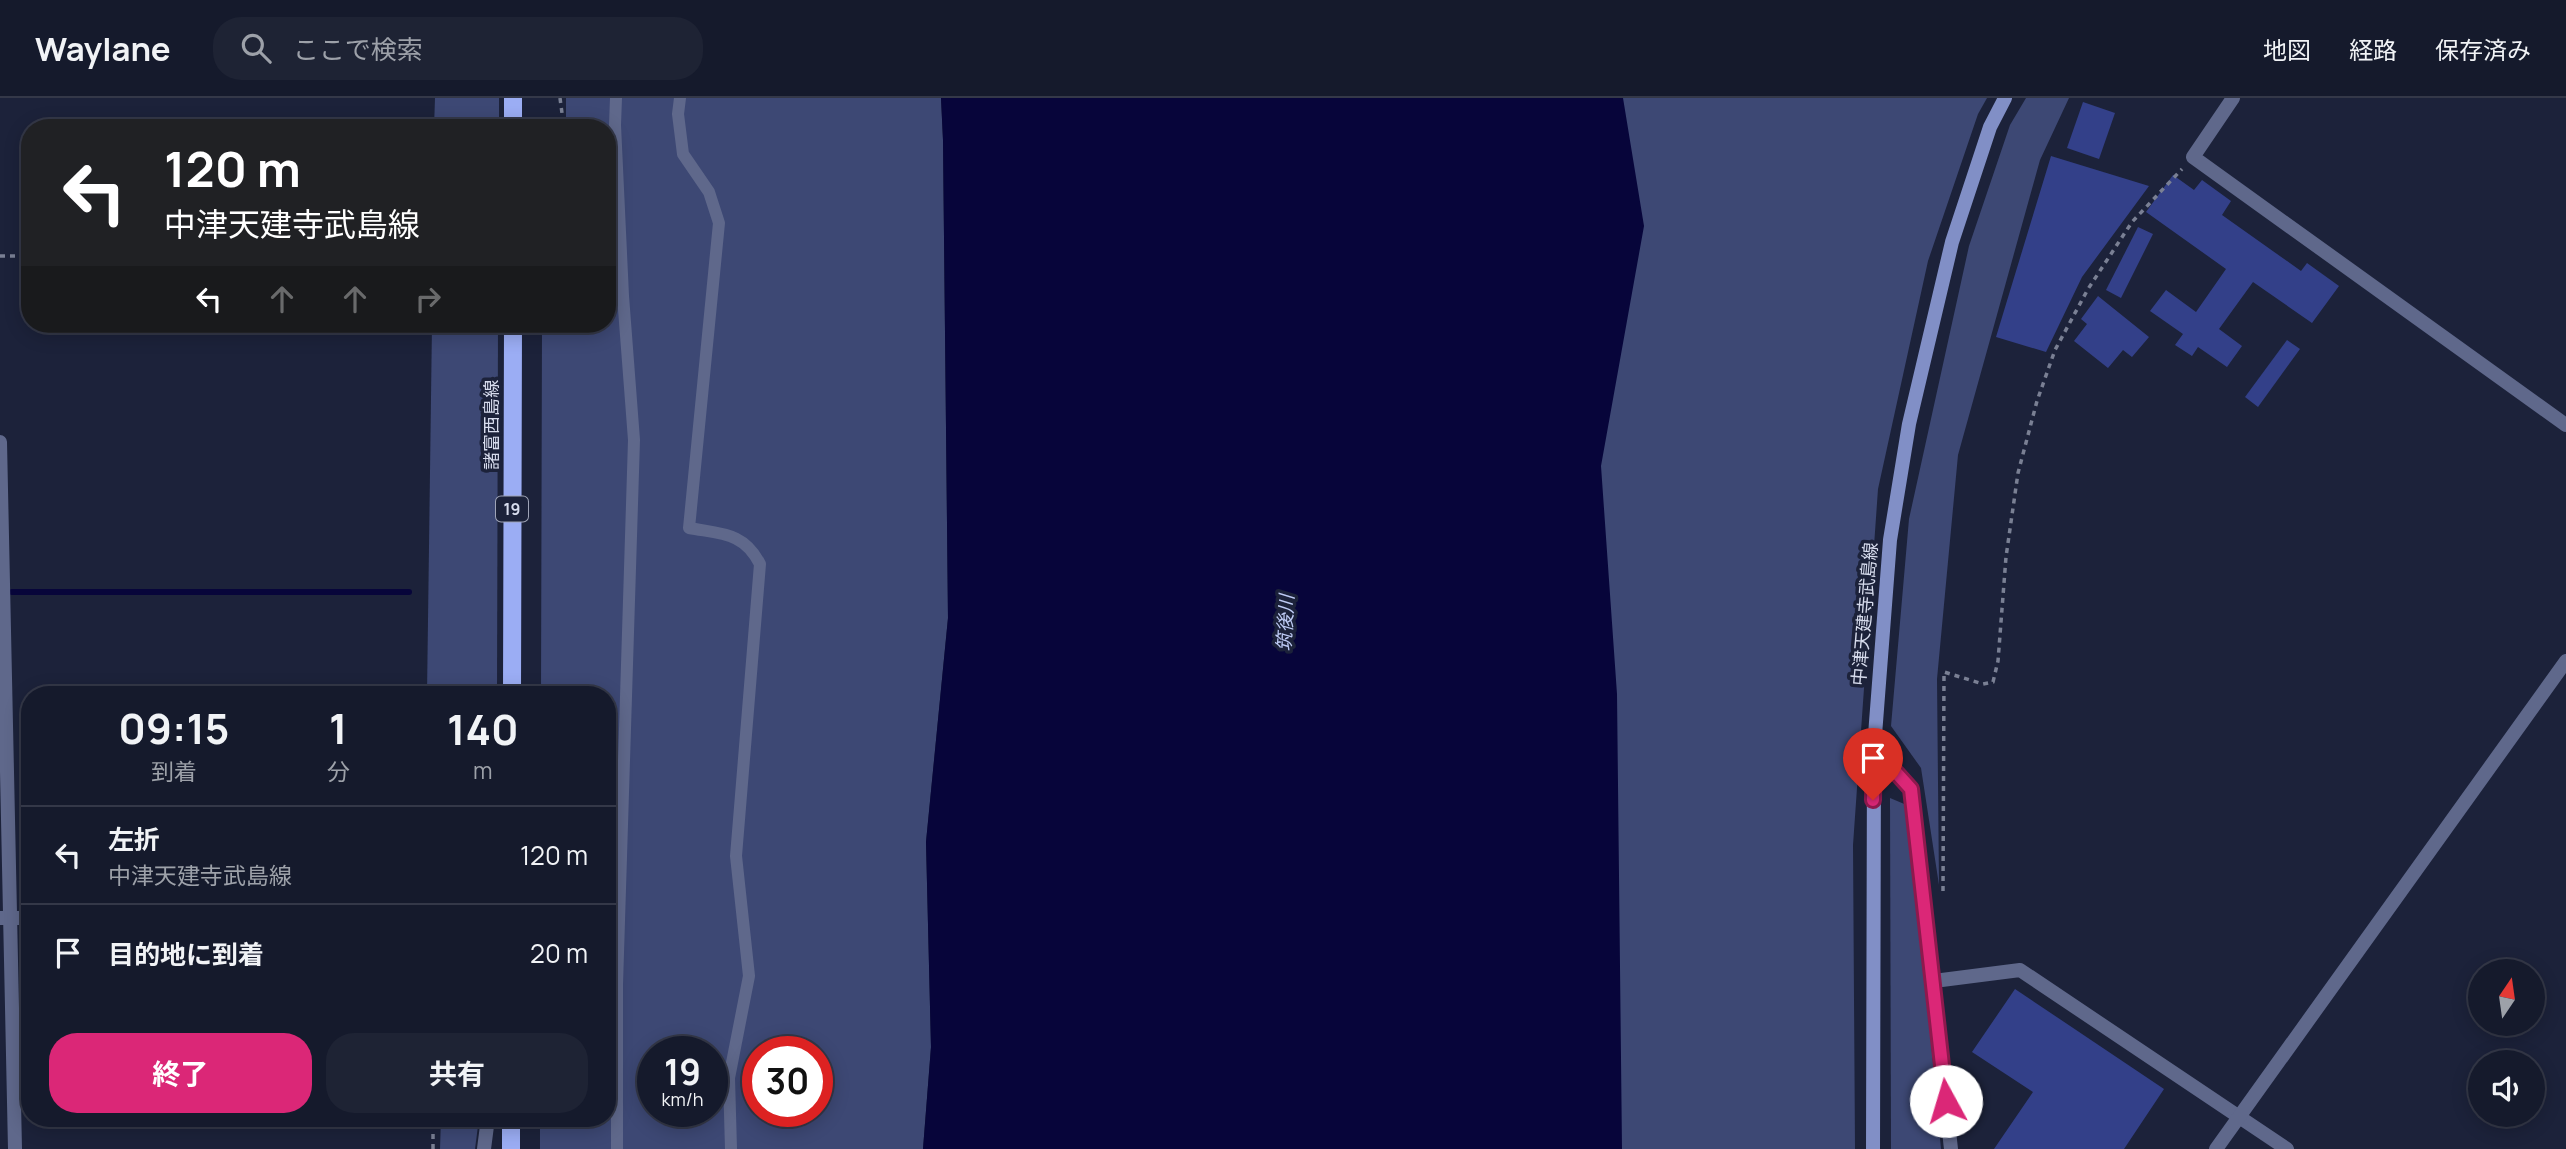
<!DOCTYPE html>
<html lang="ja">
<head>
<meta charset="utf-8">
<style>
  body { margin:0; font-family:Manrope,"Noto Sans JP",sans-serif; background:#1e2334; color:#f1f3f6; height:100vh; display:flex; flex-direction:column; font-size:26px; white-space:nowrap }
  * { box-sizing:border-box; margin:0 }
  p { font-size:23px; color:#9da1a9 }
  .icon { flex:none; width:38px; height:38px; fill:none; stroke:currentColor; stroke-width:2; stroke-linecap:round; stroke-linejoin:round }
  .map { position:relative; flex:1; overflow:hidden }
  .side { position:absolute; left:21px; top:588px; width:595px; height:441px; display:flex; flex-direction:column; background:#151a2c; border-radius:28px; box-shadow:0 4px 18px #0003,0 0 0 2px #343848 }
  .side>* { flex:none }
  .top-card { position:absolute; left:21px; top:21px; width:595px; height:214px; border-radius:28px; box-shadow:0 4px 18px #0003,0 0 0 2px #343848; background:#202124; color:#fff; overflow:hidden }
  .needle { width:46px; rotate:13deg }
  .controls { position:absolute; left:2468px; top:861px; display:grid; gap:14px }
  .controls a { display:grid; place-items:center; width:77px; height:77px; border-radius:50%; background:#151a2c; box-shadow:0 4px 18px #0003,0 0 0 2px #343848; font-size:35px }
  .speed { position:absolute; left:637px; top:938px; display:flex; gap:14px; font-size:35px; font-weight:700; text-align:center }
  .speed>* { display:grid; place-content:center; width:91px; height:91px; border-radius:50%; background:#151a2c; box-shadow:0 4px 18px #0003,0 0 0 2px #343848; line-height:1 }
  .speed small { font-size:18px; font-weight:400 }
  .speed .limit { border:10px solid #d22; background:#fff; color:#111 }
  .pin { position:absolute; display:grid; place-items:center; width:60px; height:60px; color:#fff; margin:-72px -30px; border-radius:50% 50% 50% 0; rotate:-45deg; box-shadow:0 0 7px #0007 }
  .pin .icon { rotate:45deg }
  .me { position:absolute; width:77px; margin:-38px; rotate:354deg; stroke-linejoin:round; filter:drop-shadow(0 0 5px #0008) }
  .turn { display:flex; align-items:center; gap:24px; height:147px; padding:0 28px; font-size:32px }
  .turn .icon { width:91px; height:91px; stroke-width:2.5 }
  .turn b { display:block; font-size:49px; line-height:60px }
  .lanes { display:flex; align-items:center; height:66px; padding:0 28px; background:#0003; justify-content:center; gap:35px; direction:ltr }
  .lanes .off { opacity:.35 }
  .eta { display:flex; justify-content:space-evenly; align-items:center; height:119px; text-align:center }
  .eta b { font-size:42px; font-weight:700; line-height:49px }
  .action { display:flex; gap:14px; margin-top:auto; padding:14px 28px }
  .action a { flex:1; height:80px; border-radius:28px; background:#db2777; color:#fff; font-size:28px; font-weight:700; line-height:80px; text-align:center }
  .action a+a { background:#1e2334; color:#f1f3f6 }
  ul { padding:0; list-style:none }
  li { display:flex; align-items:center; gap:21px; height:98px; padding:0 28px; border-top:2px solid #343848 }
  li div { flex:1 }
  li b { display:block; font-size:26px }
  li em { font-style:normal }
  header { display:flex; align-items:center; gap:42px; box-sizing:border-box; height:98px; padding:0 35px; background:#151a2c; border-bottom:2px solid #343848 }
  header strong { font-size:33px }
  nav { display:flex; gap:38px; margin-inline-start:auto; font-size:24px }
  .search { width:490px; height:63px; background:#1e2334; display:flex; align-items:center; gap:18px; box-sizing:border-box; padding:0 24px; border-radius:28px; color:#9da1a9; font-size:26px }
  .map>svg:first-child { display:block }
  .green { fill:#3d4874; fill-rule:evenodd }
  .water { fill:#07053a }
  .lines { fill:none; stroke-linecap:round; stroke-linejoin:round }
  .stream { stroke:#07053a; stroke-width:6 }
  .building { fill:#334089 }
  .path { stroke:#7a8094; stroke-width:3.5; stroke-dasharray:5 5; stroke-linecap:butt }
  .lane { stroke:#5f688b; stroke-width:12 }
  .street { stroke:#5f688b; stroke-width:14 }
  .secondary { stroke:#818fc6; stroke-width:14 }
  .primary { stroke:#9badf4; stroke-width:18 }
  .route-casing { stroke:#8e194d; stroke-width:18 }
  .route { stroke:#db2777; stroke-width:12 }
  .labels { text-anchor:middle; stroke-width:7; stroke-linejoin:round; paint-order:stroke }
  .shield { fill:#1c223a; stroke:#9fa4b7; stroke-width:2 }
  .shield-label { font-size:16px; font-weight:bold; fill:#d7dced }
  .street-label { font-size:18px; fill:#d7dced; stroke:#1c223a }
  .water-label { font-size:19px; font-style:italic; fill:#bdcaf4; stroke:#1c223a }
</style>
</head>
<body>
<header>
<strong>Waylane</strong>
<div class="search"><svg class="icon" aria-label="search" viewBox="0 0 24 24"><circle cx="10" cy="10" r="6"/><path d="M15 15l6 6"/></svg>ここで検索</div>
<nav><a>地図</a><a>経路</a><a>保存済み</a></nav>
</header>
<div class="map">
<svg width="2566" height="1051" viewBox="0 0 2566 1051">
  <rect width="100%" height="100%" fill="#1c223a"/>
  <g class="green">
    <polygon points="435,0 499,0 499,30 434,30"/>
    <path d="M566,0H941L943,42L948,520L926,744L931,949L923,1051H540V1020H607V597H541L542,226H607V30H566ZM653,954H712V1013H653ZM758,954H817V1013H758Z"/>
    <polygon points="1560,0 1987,0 1978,16 1928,163 1878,391 1853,747 1855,1051 1580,1051"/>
    <polygon points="2026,0 2069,0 2040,62 1958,357 1937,581 1939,787 1921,670 1891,628 1909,421 1969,148 2010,27"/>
    <polygon points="432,226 498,226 497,597 427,597"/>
    <polygon points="1890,700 1909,708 1941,1051 1891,1051"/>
    <polygon points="441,1020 479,1020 475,1051 440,1051"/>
  </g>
  <polygon class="water" points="941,0 1623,0 1644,128 1601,368 1617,596 1622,1051 923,1051 931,949 926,744 948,520 943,42"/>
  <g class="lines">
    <polyline class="stream" points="12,494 409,494"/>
  </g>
  <g class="building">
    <polygon points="2083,4 2115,15 2099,61 2067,50"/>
    <polygon points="2051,58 2149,88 2082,179 2046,254 1996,239"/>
    <polygon points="2173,77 2194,92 2202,82 2231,103 2222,117 2301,173 2307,165 2339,188 2312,225 2253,184 2219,231 2242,248 2227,269 2198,249 2192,258 2175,247 2183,236 2150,213 2166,192 2196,214 2226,171 2146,114"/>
    <polygon points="2138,129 2153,136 2121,200 2106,192"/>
    <polygon points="2098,198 2149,239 2132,259 2123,252 2108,270 2074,243 2087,226 2081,221"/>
    <polygon points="2287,242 2300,251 2258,309 2245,299"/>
    <polygon points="2015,891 2164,991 2124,1051 1994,1051 2033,994 1972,954"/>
  </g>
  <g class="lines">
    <g class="path">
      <polyline points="560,0 564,30"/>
      <polyline points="0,158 30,158"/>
      <polyline points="1943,793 1944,574 1983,586 1993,584 1998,563 2006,459 2018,375 2037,303 2055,252 2088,191 2132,124 2182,71"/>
      <polyline points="433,1051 433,1020"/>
    </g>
    <g class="lane">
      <polyline points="616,0 615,27 623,198 634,342 617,887 617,1051"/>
      <path d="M680,0L678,16L683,56L709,94L719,125L689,430C721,436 744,434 760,466L736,758L749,878L729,980L731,1051"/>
    </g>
    <g class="street">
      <polyline points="2233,0 2193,59 2566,327"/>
      <polyline points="0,344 15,1051"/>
      <polyline points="1874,650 1911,691 1951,1051"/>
      <polyline points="1,820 30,820"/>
      <polyline points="1934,883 2020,872 2287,1051"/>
      <polyline points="484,1051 488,1020"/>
      <polyline points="2216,1051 2566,563"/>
    </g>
    <polyline class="secondary" points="1873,1051 1874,650 1890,442 1909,326 1952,144 1990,29 2005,0"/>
    <g class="primary">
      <polyline points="513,30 513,0"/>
      <polyline points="512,597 513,226"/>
      <polyline points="511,1051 511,1020"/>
    </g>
  </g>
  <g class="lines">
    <defs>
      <polyline id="route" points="1873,702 1874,650 1911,691 1946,1003"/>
    </defs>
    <use href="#route" class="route-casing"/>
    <use href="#route" class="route"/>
  </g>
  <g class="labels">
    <rect class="shield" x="496" y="398.5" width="32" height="25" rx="5"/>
    <g class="shield-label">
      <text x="512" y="417">19</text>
    </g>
    <g class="street-label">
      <text transform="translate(492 327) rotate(-90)" y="6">諸富西島線</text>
      <text transform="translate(1865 516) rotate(-85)" y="6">中津天建寺武島線</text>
    </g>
    <g class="water-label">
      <text transform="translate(1285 525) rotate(-87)" y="7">筑後川</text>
    </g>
  </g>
</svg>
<div class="controls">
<a><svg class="needle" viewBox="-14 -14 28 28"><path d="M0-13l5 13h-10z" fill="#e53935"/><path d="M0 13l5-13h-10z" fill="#9da1a9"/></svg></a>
<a><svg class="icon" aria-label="sound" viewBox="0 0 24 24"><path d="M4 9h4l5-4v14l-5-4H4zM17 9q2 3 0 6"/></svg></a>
</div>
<div class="speed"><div>19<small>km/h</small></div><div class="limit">30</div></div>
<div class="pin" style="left:1873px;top:702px;background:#d93025"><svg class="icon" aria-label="arrive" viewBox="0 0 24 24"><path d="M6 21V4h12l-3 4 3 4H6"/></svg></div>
<svg class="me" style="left:1946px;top:1003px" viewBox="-20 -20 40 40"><circle r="19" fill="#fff"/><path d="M0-13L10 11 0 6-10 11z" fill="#db2777"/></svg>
<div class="top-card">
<div class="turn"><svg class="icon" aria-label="left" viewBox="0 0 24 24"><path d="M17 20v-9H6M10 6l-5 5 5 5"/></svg><div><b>120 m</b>中津天建寺武島線</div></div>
<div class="lanes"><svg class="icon" aria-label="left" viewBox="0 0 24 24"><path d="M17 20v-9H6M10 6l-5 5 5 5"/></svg><svg class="icon off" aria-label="ahead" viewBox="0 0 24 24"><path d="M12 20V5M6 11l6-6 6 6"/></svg><svg class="icon off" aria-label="ahead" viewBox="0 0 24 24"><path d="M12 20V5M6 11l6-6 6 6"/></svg><svg class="icon off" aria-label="right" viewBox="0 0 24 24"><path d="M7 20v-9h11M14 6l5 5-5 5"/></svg></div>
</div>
<section class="side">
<div class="eta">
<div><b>09:15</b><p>到着</p></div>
<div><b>1</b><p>分</p></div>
<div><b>140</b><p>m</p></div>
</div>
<ul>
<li><svg class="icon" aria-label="left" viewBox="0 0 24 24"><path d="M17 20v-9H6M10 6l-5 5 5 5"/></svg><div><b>左折</b><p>中津天建寺武島線</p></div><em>120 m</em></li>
<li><svg class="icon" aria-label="arrive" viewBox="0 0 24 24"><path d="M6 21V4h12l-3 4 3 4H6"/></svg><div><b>目的地に到着</b></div><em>20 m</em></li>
</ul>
<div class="action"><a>終了</a><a>共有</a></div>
</section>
</div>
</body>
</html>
